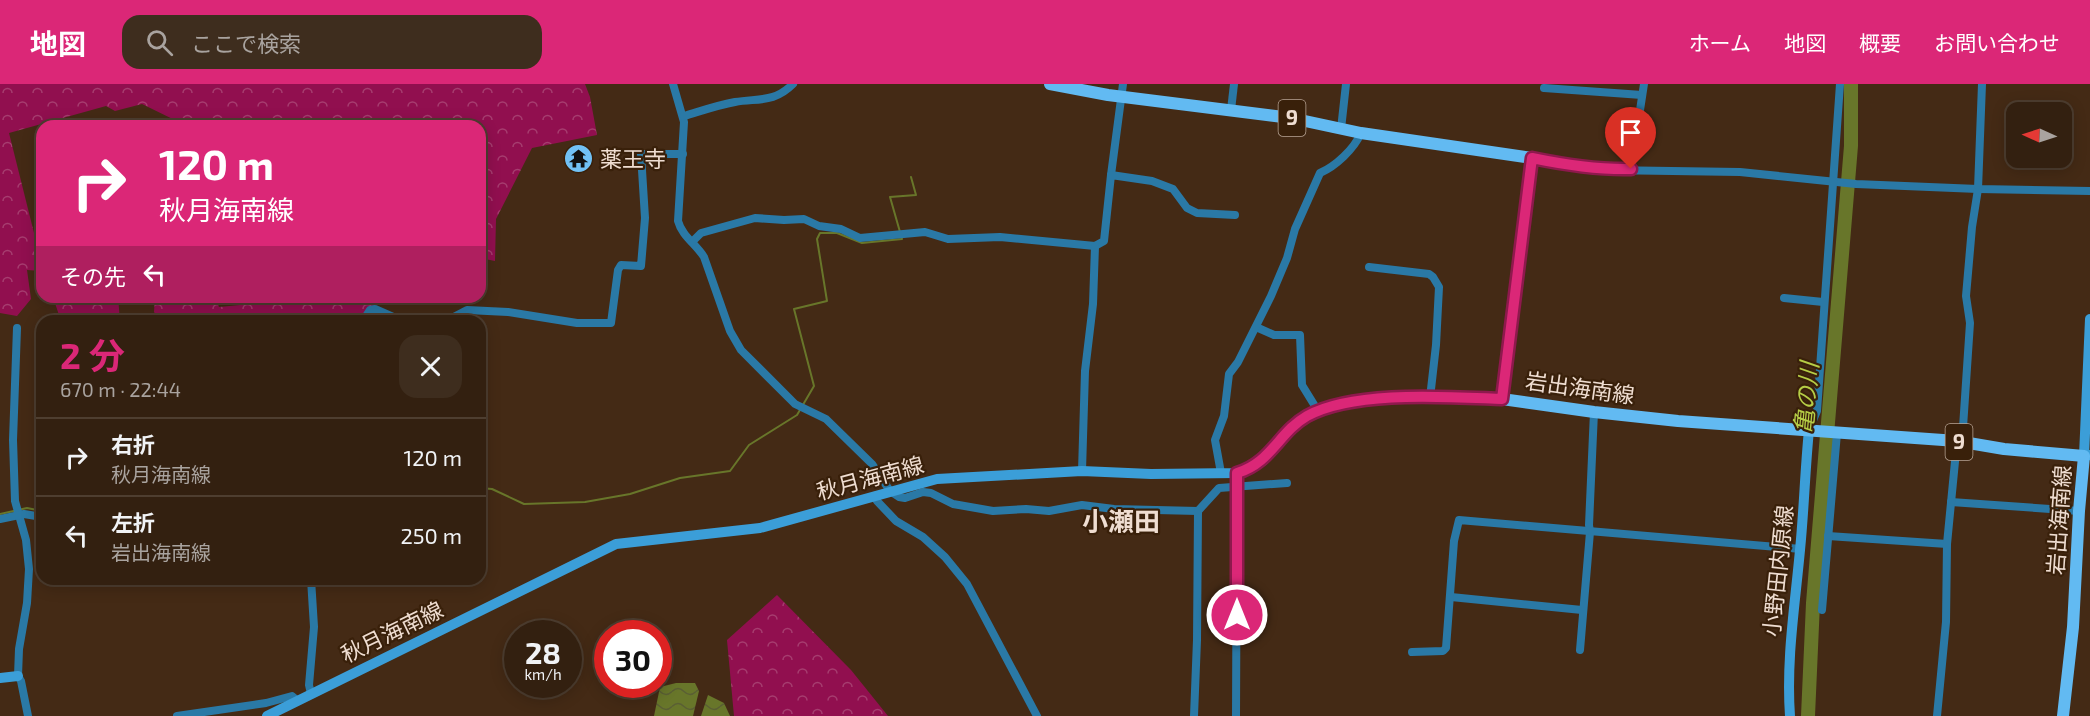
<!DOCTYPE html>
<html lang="ja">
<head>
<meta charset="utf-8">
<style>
  body { margin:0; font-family:"Exo 2","Noto Sans JP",sans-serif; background:#3e2d1e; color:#f1f3f6; height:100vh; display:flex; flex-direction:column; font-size:22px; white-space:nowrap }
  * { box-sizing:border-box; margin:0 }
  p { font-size:20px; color:#a9a39f }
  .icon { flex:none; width:33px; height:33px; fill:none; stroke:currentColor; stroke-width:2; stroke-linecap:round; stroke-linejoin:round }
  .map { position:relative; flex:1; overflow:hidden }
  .sheet { position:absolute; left:36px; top:231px; width:450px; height:270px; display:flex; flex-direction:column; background:#332010; border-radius:18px; box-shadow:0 3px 15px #0003,0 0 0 2px #4e3e30 }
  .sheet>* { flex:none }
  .hud { position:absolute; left:36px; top:36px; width:450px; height:183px; border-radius:18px; box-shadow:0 3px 15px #0003,0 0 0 2px #4e3e30; background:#db2777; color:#fff; overflow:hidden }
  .needle { width:39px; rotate:273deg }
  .tools { position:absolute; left:2006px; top:18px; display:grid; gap:12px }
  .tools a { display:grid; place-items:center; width:66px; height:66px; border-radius:12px; background:#332010; box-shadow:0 3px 15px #0003,0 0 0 2px #4e3e30; font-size:30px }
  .speed { position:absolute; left:504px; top:536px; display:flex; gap:12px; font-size:30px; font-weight:700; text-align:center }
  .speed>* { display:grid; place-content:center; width:78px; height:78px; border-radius:50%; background:#332010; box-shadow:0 3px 15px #0003,0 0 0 2px #4e3e30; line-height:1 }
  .speed small { font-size:15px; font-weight:400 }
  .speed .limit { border:9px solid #d22; background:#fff; color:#111 }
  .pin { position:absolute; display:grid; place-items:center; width:51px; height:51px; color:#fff; margin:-62px -26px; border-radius:50% 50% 50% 0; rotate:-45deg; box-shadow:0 0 6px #0007 }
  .pin .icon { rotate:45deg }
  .me { position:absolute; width:66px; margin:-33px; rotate:0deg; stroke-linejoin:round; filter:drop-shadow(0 0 4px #0008) }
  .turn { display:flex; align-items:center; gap:21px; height:126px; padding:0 24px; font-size:27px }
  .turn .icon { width:78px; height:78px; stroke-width:2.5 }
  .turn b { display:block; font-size:42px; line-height:51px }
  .then { display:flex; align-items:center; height:57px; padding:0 24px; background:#0003; gap:12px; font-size:22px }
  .round { display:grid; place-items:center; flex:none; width:63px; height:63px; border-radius:18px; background:#3e2d1e }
  .head { display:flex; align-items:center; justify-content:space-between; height:102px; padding:0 24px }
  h1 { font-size:36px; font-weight:700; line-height:45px; color:#db2777 }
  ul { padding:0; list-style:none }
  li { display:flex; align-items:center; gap:18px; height:78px; padding:0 24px; border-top:2px solid #4e3e30 }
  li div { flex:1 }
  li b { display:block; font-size:22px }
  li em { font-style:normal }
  header { display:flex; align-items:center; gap:36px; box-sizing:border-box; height:84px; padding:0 30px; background:#db2777; color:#fff }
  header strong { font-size:28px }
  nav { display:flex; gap:33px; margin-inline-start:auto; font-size:21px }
  .search { width:420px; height:54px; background:#3e2d1e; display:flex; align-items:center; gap:15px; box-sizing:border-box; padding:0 21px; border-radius:18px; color:#a9a39f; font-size:22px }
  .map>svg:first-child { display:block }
  .forest { fill:url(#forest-crowns) }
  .water { fill:url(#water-waves) }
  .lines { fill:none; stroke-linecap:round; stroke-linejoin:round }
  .stream { stroke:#68762a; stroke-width:2 }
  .river { stroke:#68762a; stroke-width:14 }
  .street { stroke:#2a79a6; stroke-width:8 }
  .secondary { stroke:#3b9ed8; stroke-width:10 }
  .primary { stroke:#62baf2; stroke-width:12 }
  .route-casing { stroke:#8e194d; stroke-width:15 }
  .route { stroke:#db2777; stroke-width:10 }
  .labels { text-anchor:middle; stroke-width:4.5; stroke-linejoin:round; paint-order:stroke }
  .shield { fill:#39200a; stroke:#b8a495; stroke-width:1.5 }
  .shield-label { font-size:21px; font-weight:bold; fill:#efddd1 }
  .poi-label { font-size:22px; fill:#efddd1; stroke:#39200a; text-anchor:start }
  .street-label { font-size:22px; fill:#efddd1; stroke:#39200a }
  .water-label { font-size:24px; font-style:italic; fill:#b6cd46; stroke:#39200a }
  .quarter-label { font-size:26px; font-weight:bold; fill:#efddd1; stroke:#39200a }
</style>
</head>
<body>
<header>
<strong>地図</strong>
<div class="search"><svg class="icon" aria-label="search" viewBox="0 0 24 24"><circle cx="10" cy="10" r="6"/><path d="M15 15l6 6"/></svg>ここで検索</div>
<nav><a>ホーム</a><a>地図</a><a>概要</a><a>お問い合わせ</a></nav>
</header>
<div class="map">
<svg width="2090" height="632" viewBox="0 0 2090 632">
  <defs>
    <pattern id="forest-crowns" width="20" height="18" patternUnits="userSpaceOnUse" patternTransform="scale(1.5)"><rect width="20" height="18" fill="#910f4f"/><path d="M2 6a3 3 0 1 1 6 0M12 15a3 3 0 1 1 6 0" fill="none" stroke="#a63d6f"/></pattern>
    <pattern id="water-waves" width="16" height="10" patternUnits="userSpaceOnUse" patternTransform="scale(1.5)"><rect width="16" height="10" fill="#68762a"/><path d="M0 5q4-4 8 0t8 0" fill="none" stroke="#5a5f33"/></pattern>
  </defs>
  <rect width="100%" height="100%" fill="#442a15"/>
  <g class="forest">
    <polygon points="0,0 585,0 590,13 597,51 532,64 496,135 495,177 480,174 480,42 187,42 142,20 115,27 106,22 9,49 39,169 42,170 42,187 27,186 31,215 17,232 0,229"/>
    <polygon points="53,213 118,213 120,237 61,237"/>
    <polygon points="155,213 215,213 219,223 284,217 284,213 382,213 361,237 160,237 154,228"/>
    <polygon points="777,511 851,586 888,632 734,632 727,556"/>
  </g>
  <g class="water">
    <polygon points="676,599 695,599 699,607 693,632 654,632 660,603"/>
    <polygon points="708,611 724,619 730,632 701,632"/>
  </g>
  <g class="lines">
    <g class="stream">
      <polyline points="480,404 492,405 524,420 585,418 630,410 680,394 730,387 749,361 797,331 814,302 794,225 827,217 817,155 820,149 837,149 862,159 902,155 890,113 916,111 911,93"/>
      <polyline points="0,430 27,424 42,427"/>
    </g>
    <polyline class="river" points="1808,632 1813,519 1851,62 1851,0"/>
    <g class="street">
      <path d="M673,0L684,38L678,137C682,152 696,160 704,173L730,247L741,266L795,320L826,335L872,380L890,407L899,413L905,414L923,408L931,409L953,420L993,427L1026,425L1049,427L1082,421L1114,425L1198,427"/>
      <polyline points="1544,4 1642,11"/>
      <polyline points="1231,26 1234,0"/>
      <path d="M684,32C701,27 718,21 735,18C759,14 774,19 793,0"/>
      <polyline points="1341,45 1346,0"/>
      <polyline points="1532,74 1570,82 1604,86 1740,88 1856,100 1978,105 2090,107"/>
      <polyline points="1631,85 1644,0"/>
      <polyline points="1111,91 1123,0"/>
      <polyline points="692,158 701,149 755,134 784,136 804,135 819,142 841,145 860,154 925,148 948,155 1000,153 1095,162 1104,157 1111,91 1152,97 1173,105 1187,124 1197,129 1235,131"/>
      <polyline points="1369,183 1429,190 1433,193 1439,203 1436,261 1430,314"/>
      <polyline points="1784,214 1823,218"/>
      <polyline points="363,237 370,226 375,225 400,236 420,237"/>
      <polyline points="439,237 448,236 467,226 508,228 577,239 611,239 618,186 621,181 641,182 645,134 641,70 683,70"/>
      <polyline points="1256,243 1274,251 1300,251 1302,301 1318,327"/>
      <polyline points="17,244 13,356 15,417 26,456 29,485 27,519 19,565 18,592 21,597 28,632"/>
      <polyline points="1809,346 1817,327 1840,0"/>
      <polyline points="1962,358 1970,239 1966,212 1972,143 1978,105 1982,0"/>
      <polyline points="1082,387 1085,287 1093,220 1095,162"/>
      <path d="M1221,389L1215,356L1224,332L1229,290L1238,278L1271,212L1287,174L1295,145L1320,89C1336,82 1354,65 1361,49"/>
      <polyline points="874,412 877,417 896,437 923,453 945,473 967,500 1037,632"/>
      <polyline points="1951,418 2079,427"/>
      <polyline points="0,435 24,430 42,433"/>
      <polyline points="1828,452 1947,460"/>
      <polyline points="1451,513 1582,526"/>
      <polyline points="1822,526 1837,349"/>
      <polyline points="1580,566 1590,448 1589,441 1594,328"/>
      <polyline points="1412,568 1443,567 1446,564 1454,457 1459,436 1801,465"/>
      <polyline points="311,610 309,601 314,543 311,495"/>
      <polyline points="177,632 266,619 292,612 298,617"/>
      <polyline points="1194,632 1197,556 1198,427 1219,404 1287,399"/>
      <polyline points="1236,632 1237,389"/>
      <polyline points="1937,632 1946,538 1947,460 1957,357"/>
    </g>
    <g class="secondary">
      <polyline points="2090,235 2084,372 2090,371"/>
      <polyline points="0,594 18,592"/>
      <polyline points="267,632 616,460 760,444 937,395 1082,387 1151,390 1237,389 1255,382 1264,376 1296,339 1305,333 1318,327 1336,322 1380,314 1502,315"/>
      <path d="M1790,632C1786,576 1795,521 1800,466C1804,426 1805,386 1809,346"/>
    </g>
    <polyline class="primary" points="1050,0 1108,11 1291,34 1361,49 1532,74 1502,315 1594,328 1678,337 1957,357 2004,365 2084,372 2079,427 2073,543 2063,632"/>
  </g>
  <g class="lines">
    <defs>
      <path id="route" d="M1237,531V389C1271,379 1279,348 1307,332C1354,306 1448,313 1502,315L1532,74C1566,81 1597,86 1631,85"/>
    </defs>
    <use href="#route" class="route-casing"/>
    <use href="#route" class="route"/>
  </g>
  <defs>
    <symbol id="temple-disc" viewBox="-11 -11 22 22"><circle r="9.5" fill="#71c1f5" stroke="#39200a"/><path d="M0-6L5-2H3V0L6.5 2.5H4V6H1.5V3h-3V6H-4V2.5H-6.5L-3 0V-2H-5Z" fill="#111"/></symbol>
  </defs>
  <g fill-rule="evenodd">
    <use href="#temple-disc" x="562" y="58" width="33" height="33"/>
  </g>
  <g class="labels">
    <g class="shield">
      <rect x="1278.5" y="16" width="27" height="36" rx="4.5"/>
      <rect x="1945.5" y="340" width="27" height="36" rx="4.5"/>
    </g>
    <g class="shield-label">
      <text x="1292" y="41">9</text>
      <text x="1959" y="365">9</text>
    </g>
    <g class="poi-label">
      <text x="600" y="83">薬王寺</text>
    </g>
    <g class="street-label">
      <text transform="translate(1580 304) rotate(8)" y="8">岩出海南線</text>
      <text transform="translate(870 394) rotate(-15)" y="8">秋月海南線</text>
      <text transform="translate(2059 436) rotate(-86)" y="8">岩出海南線</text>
      <text transform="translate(1778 487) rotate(-84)" y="8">小野田内原線</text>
      <text transform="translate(392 548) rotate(-26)" y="8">秋月海南線</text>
    </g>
    <g class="water-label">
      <text transform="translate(1807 314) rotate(-85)" y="8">亀の川</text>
    </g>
    <g class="quarter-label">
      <text x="1121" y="447">小瀬田</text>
    </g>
  </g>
</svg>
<div class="tools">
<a><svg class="needle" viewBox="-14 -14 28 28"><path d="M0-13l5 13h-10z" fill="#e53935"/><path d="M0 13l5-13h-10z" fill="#a9a39f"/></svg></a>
</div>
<div class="speed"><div>28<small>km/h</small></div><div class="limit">30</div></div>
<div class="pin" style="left:1631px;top:85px;background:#d93025"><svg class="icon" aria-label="arrive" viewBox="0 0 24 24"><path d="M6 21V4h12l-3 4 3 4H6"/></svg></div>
<svg class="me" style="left:1237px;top:531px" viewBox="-20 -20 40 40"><circle r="17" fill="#db2777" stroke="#fff" stroke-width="3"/><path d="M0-11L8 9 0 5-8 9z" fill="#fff"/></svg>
<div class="hud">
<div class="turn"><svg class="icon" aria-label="right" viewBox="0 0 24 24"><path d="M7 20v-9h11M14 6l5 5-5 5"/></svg><div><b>120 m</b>秋月海南線</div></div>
<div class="then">その先<svg class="icon" aria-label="left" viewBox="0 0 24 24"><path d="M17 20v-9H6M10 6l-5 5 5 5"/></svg></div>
</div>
<section class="sheet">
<div class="head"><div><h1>2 分</h1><p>670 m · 22:44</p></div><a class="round"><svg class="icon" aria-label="close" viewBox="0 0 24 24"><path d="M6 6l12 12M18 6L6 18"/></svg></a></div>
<ul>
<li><svg class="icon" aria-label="right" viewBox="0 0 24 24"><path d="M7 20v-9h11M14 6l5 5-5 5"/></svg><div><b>右折</b><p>秋月海南線</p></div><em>120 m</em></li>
<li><svg class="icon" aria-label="left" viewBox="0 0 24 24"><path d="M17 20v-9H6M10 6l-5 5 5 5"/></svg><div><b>左折</b><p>岩出海南線</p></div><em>250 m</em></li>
</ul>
</section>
</div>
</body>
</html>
